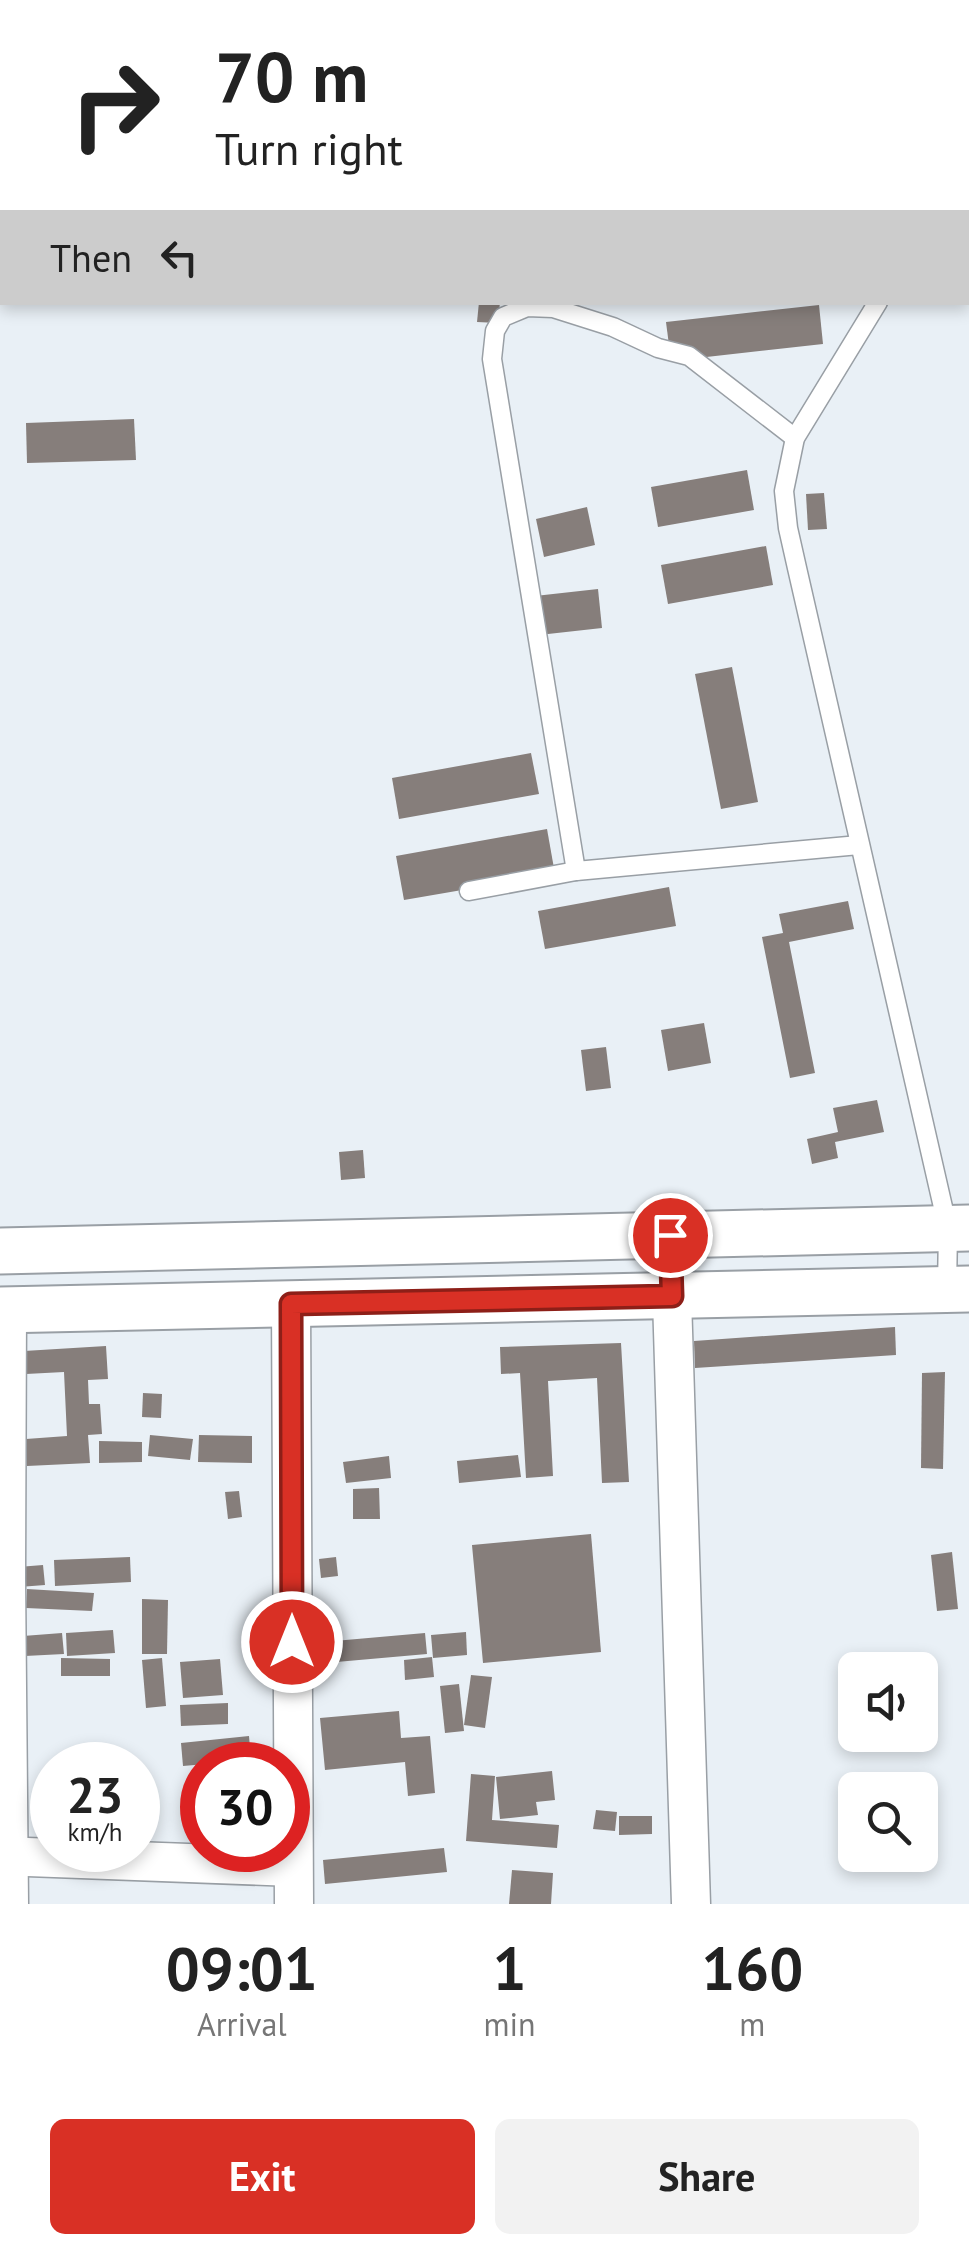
<!DOCTYPE html>
<html lang="en">
<head>
<meta charset="utf-8">
<style>
  body { margin:0; font-family:"PT Sans",sans-serif; background:#f2f2f2; color:#222; height:100vh; display:flex; flex-direction:column; font-size:38px; white-space:nowrap }
  * { box-sizing:border-box; margin:0 }
  p { font-size:32px; color:#767676 }
  .icon { flex:none; width:55px; height:55px; fill:none; stroke:currentColor; stroke-width:2; stroke-linecap:round; stroke-linejoin:round }
  .map { position:relative; height:1904px; overflow:hidden }
  .drawer { display:flex; flex-direction:column; background:#fff; flex:1 }
  .drawer>* { flex:none }
  .banner { position:absolute; left:0px; top:0px; width:970px; height:305px; box-shadow:0 5px 15px #0003; background:#fff; color:#222; overflow:hidden }
  .controls { position:absolute; left:838px; top:1652px; display:grid; gap:20px }
  .controls a { display:grid; place-items:center; width:100px; height:100px; border-radius:15px; background:#fff; box-shadow:0 5px 15px #0003; font-size:50px }
  .speed { position:absolute; left:30px; top:1742px; display:flex; gap:20px; font-size:50px; font-weight:700; text-align:center }
  .speed>* { display:grid; place-content:center; width:130px; height:130px; border-radius:50%; background:#fff; box-shadow:0 5px 15px #0003; line-height:1 }
  .speed small { font-size:25px; font-weight:400 }
  .speed .limit { border:15px solid #d22; background:#fff; color:#111 }
  .pin { position:absolute; display:grid; place-items:center; width:85px; height:85px; color:#fff; margin:-42px; border:5px solid #fff; border-radius:50%; box-shadow:0 2px 10px #0007 }
  .me { position:absolute; width:110px; margin:-55px; rotate:0deg; stroke-linejoin:round; filter:drop-shadow(0 0 8px #0008) }
  .turn { display:flex; align-items:center; gap:35px; height:210px; padding:0 50px; font-size:45px }
  .turn .icon { width:130px; height:130px; stroke-width:2.5 }
  .turn b { display:block; font-size:70px; line-height:85px }
  .then { display:flex; align-items:center; height:95px; padding:0 50px; background:#0003; gap:20px; font-size:38px }
  .eta { display:flex; justify-content:space-evenly; align-items:center; height:170px; text-align:center }
  .eta b { font-size:60px; font-weight:800; line-height:70px }
  .cta { display:flex; gap:20px; margin-top:auto; padding:20px 50px }
  .cta a { flex:1; height:115px; border-radius:15px; background:#d93025; color:#fff; font-size:40px; font-weight:800; line-height:115px; text-align:center }
  .cta a+a { background:#f2f2f2; color:#222 }
  .map>svg:first-child { display:block }
  .green { fill:#bad395 }
  .building { fill:#867e7b }
  .lines { fill:none; stroke-linecap:round; stroke-linejoin:round }
  .service-casing { stroke:#999fa5; stroke-width:21 }
  .minor-casing { stroke:#999fa5; stroke-width:41 }
  .tertiary-casing { stroke:#999fa5; stroke-width:49 }
  .service { stroke:#fff; stroke-width:18 }
  .minor { stroke:#fff; stroke-width:38 }
  .tertiary { stroke:#fff; stroke-width:45 }
  .route-casing { stroke:#8d1f18; stroke-width:25 }
  .route { stroke:#d93025; stroke-width:18 }
</style>
</head>
<body>
<div class="map">
<svg width="969" height="1904" viewBox="0 0 969 1904">
  <rect width="100%" height="100%" fill="#e9f0f6"/>
  <polygon class="green" points="0,0 604,0 604,2 2,2 2,151 0,151"/>
  <g class="building">
    <polygon points="479,302 500,302 498,323 477,322"/>
    <polygon points="819,305 823,344 671,361 666,322"/>
    <polygon points="134,419 136,460 27,463 26,423"/>
    <polygon points="747,470 754,510 658,527 651,487"/>
    <polygon points="824,493 827,529 808,530 806,494"/>
    <polygon points="587,507 595,545 544,557 536,519"/>
    <polygon points="766,546 773,585 668,604 661,565"/>
    <polygon points="598,589 602,628 539,635 535,596"/>
    <polygon points="732,667 758,802 721,809 695,674"/>
    <polygon points="531,753 539,794 399,819 392,778"/>
    <polygon points="547,829 555,874 404,900 396,856"/>
    <polygon points="669,887 676,926 545,949 538,911"/>
    <polygon points="848,901 854,929 789,942 815,1073 790,1078 762,937 783,933 779,914"/>
    <polygon points="704,1023 711,1063 668,1071 661,1030"/>
    <polygon points="606,1047 611,1088 586,1091 581,1050"/>
    <polygon points="877,1100 884,1132 835,1142 838,1158 812,1164 807,1139 838,1132 833,1108"/>
    <polygon points="363,1150 365,1178 341,1180 339,1152"/>
    <polygon points="895,1327 896,1355 695,1368 694,1341"/>
    <polygon points="621,1343 629,1482 602,1483 597,1378 548,1381 553,1476 526,1478 520,1373 501,1374 500,1347"/>
    <polygon points="106,1346 108,1379 88,1380 89,1404 100,1404 102,1434 88,1435 90,1463 27,1466 26,1439 67,1436 64,1372 26,1374 24,1351"/>
    <polygon points="945,1372 943,1469 921,1468 922,1373"/>
    <polygon points="143,1393 162,1394 161,1418 142,1417"/>
    <polygon points="150,1435 193,1439 190,1460 148,1456"/>
    <polygon points="199,1435 252,1436 252,1463 198,1462"/>
    <polygon points="99,1441 142,1442 142,1462 99,1463"/>
    <polygon points="518,1455 521,1477 459,1483 457,1461"/>
    <polygon points="389,1456 391,1478 346,1483 343,1462"/>
    <polygon points="379,1488 380,1519 353,1519 353,1489"/>
    <polygon points="239,1491 242,1517 228,1519 225,1492"/>
    <polygon points="591,1534 601,1652 483,1663 472,1545"/>
    <polygon points="952,1552 958,1609 937,1611 931,1555"/>
    <polygon points="130,1557 131,1582 55,1586 54,1560"/>
    <polygon points="336,1557 338,1576 321,1578 319,1559"/>
    <polygon points="43,1565 45,1585 19,1587 18,1567"/>
    <polygon points="27,1589 94,1593 92,1611 26,1608"/>
    <polygon points="142,1599 168,1600 167,1654 142,1654"/>
    <polygon points="113,1630 115,1653 67,1656 66,1633"/>
    <polygon points="466,1632 467,1655 433,1658 431,1635"/>
    <polygon points="62,1633 64,1654 25,1656 23,1636"/>
    <polygon points="425,1633 427,1654 325,1663 323,1642"/>
    <polygon points="432,1657 434,1677 405,1680 404,1660"/>
    <polygon points="61,1658 110,1659 110,1676 61,1676"/>
    <polygon points="162,1658 166,1706 146,1708 142,1660"/>
    <polygon points="220,1659 223,1695 183,1698 180,1662"/>
    <polygon points="471,1675 492,1677 485,1728 464,1725"/>
    <polygon points="459,1684 464,1731 445,1733 440,1686"/>
    <polygon points="228,1703 228,1724 181,1726 180,1705"/>
    <polygon points="399,1711 401,1738 430,1736 435,1793 408,1796 405,1762 325,1770 320,1718"/>
    <polygon points="249,1736 251,1760 183,1766 181,1743"/>
    <polygon points="552,1771 555,1800 536,1802 538,1815 500,1819 496,1777"/>
    <polygon points="471,1774 495,1776 492,1820 559,1825 557,1848 466,1841"/>
    <polygon points="596,1810 617,1812 615,1831 593,1829"/>
    <polygon points="619,1816 652,1816 652,1834 619,1835"/>
    <polygon points="444,1848 447,1872 325,1884 323,1860"/>
    <polygon points="512,1870 553,1873 551,1904 509,1904"/>
  </g>
  <g class="lines">
    <defs>
      <g id="service">
        <polyline points="878,302 795,438 784,491 788,528 797,568 948,1229 947,1289"/>
        <polyline points="576,871 492,359 495,331 503,317 527,307 553,308 613,327 658,348 689,356 795,438"/>
        <polyline points="469,891 576,871 859,845"/>
      </g>
      <g id="minor">
        <polyline points="657,0 657,2"/>
        <polyline points="911,0 911,2"/>
        <polyline points="968,174 969,174"/>
        <polyline points="0,188 2,188"/>
        <polyline points="670,1235 691,1904"/>
        <polyline points="291,1304 294,1904"/>
        <polyline points="7,1310 6,1579 9,1904"/>
        <polyline points="0,1856 293,1867"/>
      </g>
      <g id="tertiary">
        <polyline points="0,1251 969,1228"/>
        <polyline points="0,1310 969,1289"/>
      </g>
    </defs>
    <use href="#service" class="service-casing"/>
    <use href="#minor" class="minor-casing"/>
    <use href="#tertiary" class="tertiary-casing"/>
    <use href="#service" class="service"/>
    <use href="#minor" class="minor"/>
    <use href="#tertiary" class="tertiary"/>
  </g>
  <g class="lines">
    <defs>
      <polyline id="route" points="292,1642 291,1304 672,1296 670,1235"/>
    </defs>
    <use href="#route" class="route-casing"/>
    <use href="#route" class="route"/>
  </g>
</svg>
<div class="controls">
<a><svg class="icon" aria-label="sound" viewBox="0 0 24 24"><path d="M4 9h4l5-4v14l-5-4H4zM17 9q2 3 0 6"/></svg></a>
<a><svg class="icon" aria-label="search" viewBox="0 0 24 24"><circle cx="10" cy="10" r="6"/><path d="M15 15l6 6"/></svg></a>
</div>
<div class="speed"><div>23<small>km/h</small></div><div class="limit">30</div></div>
<div class="pin" style="left:670px;top:1235px;background:#d93025"><svg class="icon" aria-label="arrive" viewBox="0 0 24 24"><path d="M6 21V4h12l-3 4 3 4H6"/></svg></div>
<svg class="me" style="left:292px;top:1642px" viewBox="-20 -20 40 40"><circle r="17" fill="#d93025" stroke="#fff" stroke-width="3"/><path d="M0-11L8 9 0 5-8 9z" fill="#fff"/></svg>
<div class="banner">
<div class="turn"><svg class="icon" aria-label="right" viewBox="0 0 24 24"><path d="M7 20v-9h11M14 6l5 5-5 5"/></svg><div><b>70 m</b>Turn right</div></div>
<div class="then">Then<svg class="icon" aria-label="left" viewBox="0 0 24 24"><path d="M17 20v-9H6M10 6l-5 5 5 5"/></svg></div>
</div>
</div>
<section class="drawer">
<div class="eta">
<div><b>09:01</b><p>Arrival</p></div>
<div><b>1</b><p>min</p></div>
<div><b>160</b><p>m</p></div>
</div>
<div class="cta"><a>Exit</a><a>Share</a></div>
</section>
</body>
</html>
